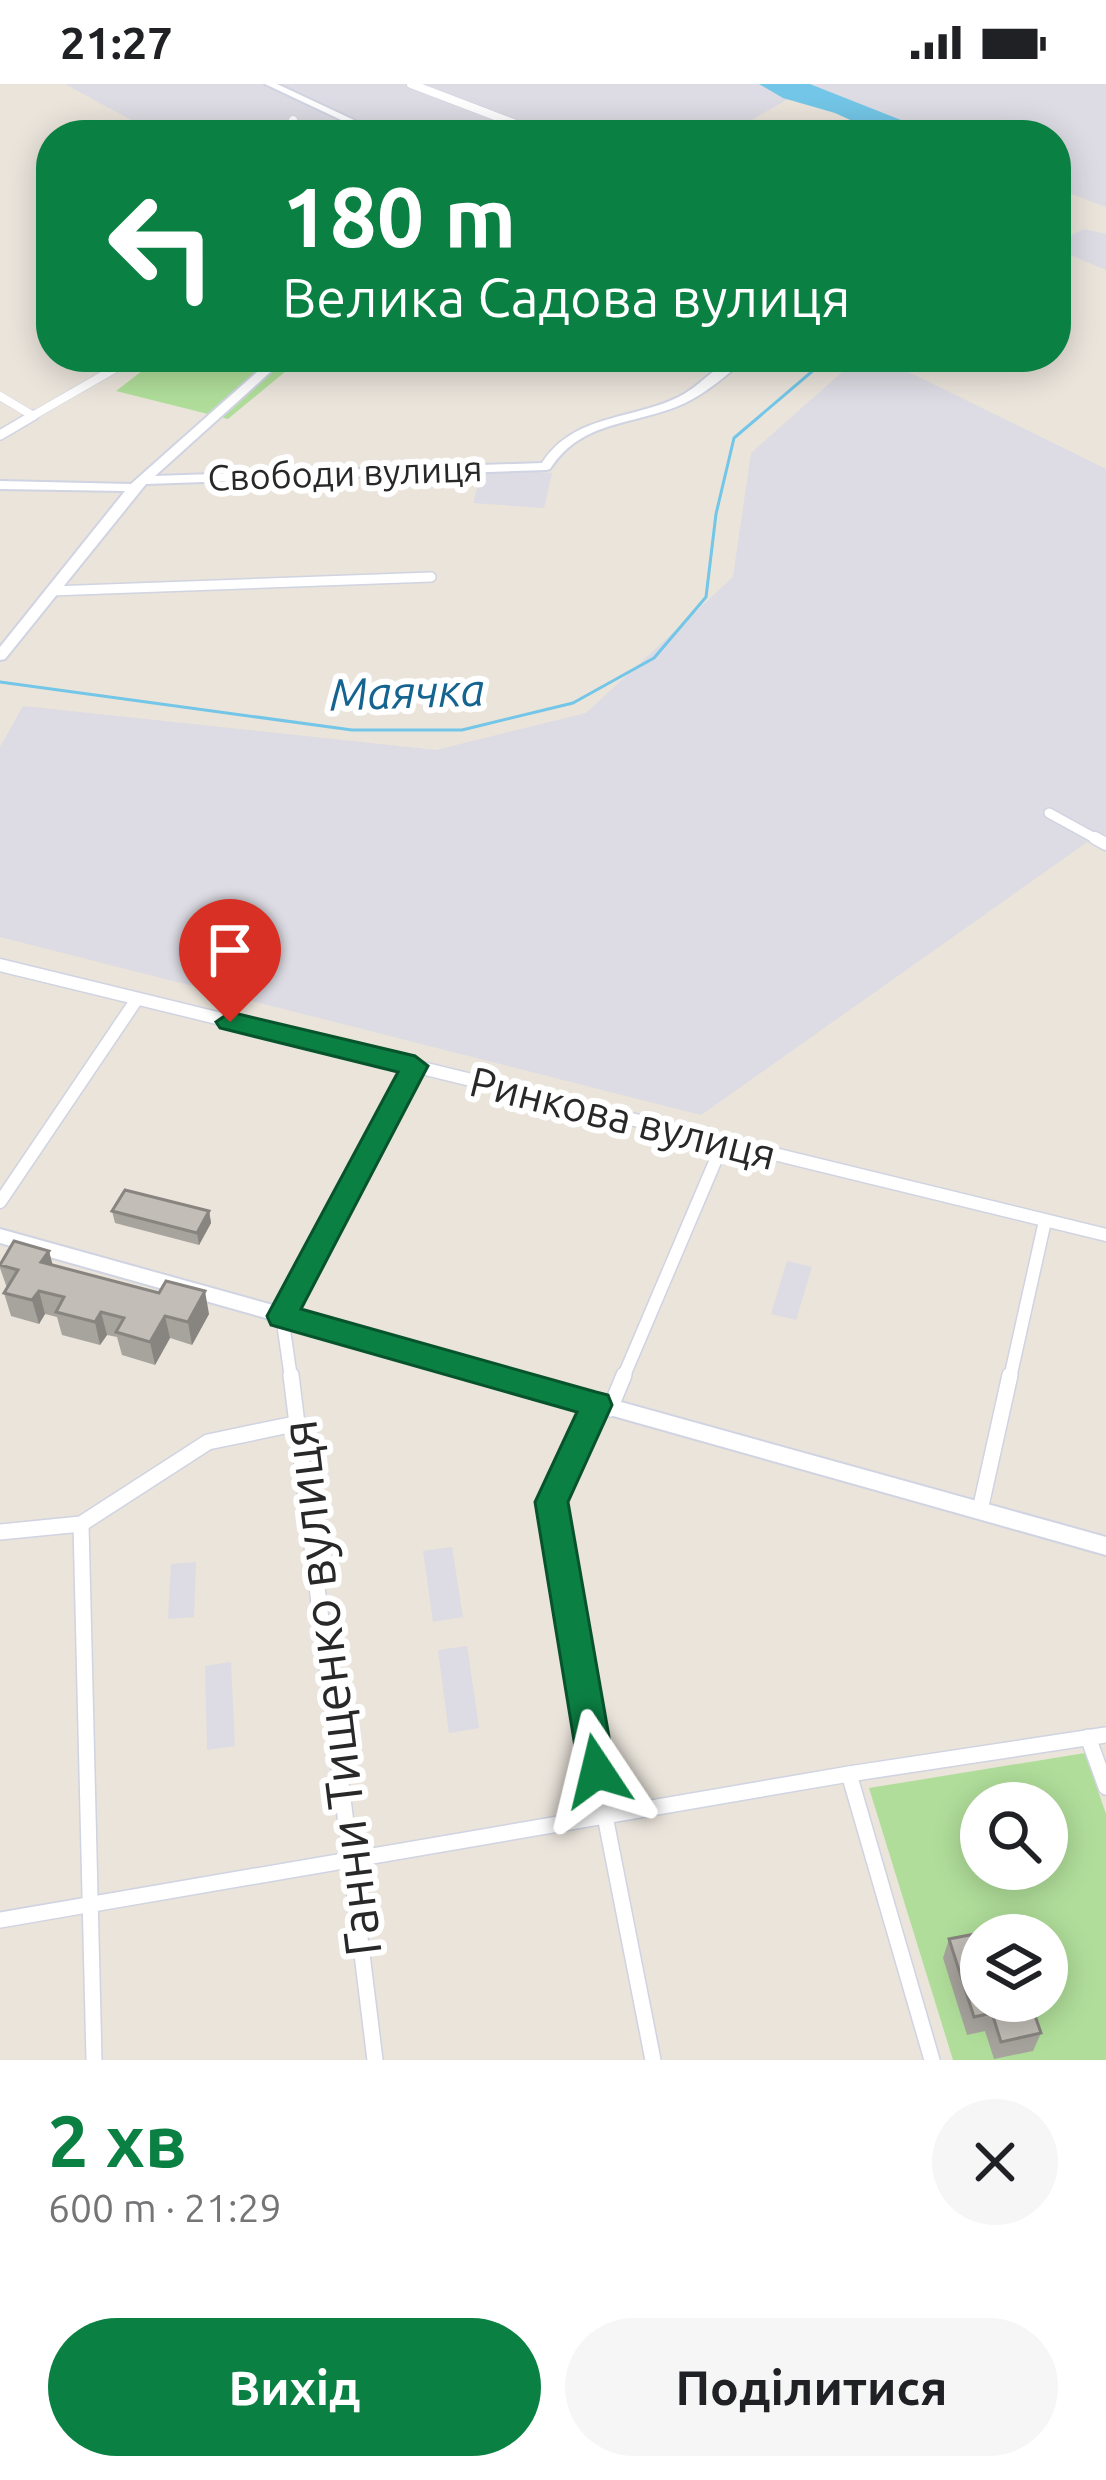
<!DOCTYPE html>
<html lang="uk">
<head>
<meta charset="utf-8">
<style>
  body { margin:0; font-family:Ubuntu,sans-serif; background:#f6f6f6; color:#202124; height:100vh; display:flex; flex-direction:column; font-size:45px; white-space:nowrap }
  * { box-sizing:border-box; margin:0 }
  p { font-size:39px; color:#757577 }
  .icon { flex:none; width:66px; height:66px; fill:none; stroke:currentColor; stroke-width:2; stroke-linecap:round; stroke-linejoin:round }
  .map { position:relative; height:1976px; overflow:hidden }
  .side { display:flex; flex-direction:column; background:#fff; flex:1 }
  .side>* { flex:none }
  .top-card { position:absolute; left:36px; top:36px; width:1035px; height:252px; border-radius:48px; box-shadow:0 6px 30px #0003; background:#0b8043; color:#fff; overflow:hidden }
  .buttons { position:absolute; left:960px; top:1698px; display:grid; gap:24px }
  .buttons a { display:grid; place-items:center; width:108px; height:108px; border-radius:50%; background:#fff; box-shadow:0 6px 30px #0003; font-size:60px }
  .pin { position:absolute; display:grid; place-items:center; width:102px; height:102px; color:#fff; margin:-123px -51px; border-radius:50% 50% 50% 0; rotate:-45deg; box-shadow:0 0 12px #0007 }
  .pin .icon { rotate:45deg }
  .me { position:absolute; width:132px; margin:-66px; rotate:350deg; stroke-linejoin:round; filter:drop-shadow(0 0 9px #0008) }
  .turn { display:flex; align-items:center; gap:42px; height:252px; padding:0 48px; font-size:54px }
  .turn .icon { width:156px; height:156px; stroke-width:2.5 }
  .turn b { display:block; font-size:84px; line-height:102px }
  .round { display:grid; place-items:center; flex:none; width:126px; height:126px; border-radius:63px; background:#f6f6f6 }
  .summary { display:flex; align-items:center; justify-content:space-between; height:204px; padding:0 48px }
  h1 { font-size:72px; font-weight:700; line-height:90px; color:#0b8043 }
  .primary-button { display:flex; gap:24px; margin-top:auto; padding:24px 48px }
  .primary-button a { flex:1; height:138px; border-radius:72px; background:#0b8043; color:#fff; font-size:48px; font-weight:700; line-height:138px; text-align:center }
  .primary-button a+a { background:#f6f6f6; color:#202124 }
  .status { display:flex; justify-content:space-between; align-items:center; height:84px; padding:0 60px; background:#fff; direction:ltr }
  .status svg { height:33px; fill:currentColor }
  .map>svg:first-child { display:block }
  .industrial { fill:#dddbe3 }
  .green { fill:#b0de9a; fill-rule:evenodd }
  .water { fill:#73c6e7 }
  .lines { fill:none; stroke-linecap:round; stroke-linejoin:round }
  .stream { stroke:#73c6e7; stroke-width:3 }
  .street-far3-casing { stroke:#d0d3e1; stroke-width:9 }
  .street-far2-casing { stroke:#d0d3e1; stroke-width:12 }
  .street-far1-casing { stroke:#d0d3e1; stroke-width:15 }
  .street-casing { stroke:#d0d3e1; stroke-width:18 }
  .secondary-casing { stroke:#d0d3e1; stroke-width:4 }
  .street-far3 { stroke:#fff; stroke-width:8 }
  .street-far2 { stroke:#fff; stroke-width:9 }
  .street-far1 { stroke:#fff; stroke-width:12 }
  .street { stroke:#fff; stroke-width:15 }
  .secondary { fill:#fff; fill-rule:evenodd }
  .wall { fill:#a7a39d }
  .shaded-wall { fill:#888480 }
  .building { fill:#c2bdb7; stroke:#888480; stroke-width:3 }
  .route { fill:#0b8043; stroke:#07532c; stroke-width:3 }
  .labels { text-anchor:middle; stroke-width:12; stroke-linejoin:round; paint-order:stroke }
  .far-street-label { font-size:36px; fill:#282828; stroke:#fff }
  .street-label { font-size:42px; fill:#282828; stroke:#fff }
  .water-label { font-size:45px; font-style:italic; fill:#156490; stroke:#fff }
  .near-street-label { font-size:51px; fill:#282828; stroke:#fff }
</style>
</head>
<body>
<div class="status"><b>21:27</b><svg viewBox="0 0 49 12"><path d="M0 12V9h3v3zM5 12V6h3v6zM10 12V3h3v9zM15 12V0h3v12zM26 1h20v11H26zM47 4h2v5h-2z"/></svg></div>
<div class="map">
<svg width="1106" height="1976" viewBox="0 0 1106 1976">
  <rect width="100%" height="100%" fill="#eae4db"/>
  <g class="industrial">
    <polygon points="65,0 1106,0 1106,123 1056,104 1056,51 939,51 813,1 725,51 159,51"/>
    <polygon points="1084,145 1106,150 1106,186 1056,165 1056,159"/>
    <polygon points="859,273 878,273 1106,385 1106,751 1100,749 701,1031 0,853 0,663 23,622 436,666 586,629 733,493 751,369"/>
    <polygon points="483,384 552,389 544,424 473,419"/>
    <polygon points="787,1177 812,1183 796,1236 771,1230"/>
    <polygon points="452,1463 463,1533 433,1538 423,1467"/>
    <polygon points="196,1478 194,1533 168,1535 171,1480"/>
    <polygon points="467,1562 479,1644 449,1649 438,1566"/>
    <polygon points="231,1578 235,1662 207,1666 205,1582"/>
  </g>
  <g class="green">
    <polygon points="160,273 303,273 228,335 116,307"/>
    <path d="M1085,1669L1106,1730V1976H953L869,1704ZM981,1719H1047V1785H981ZM981,1851H1047V1917H981Z"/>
  </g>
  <polygon class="water" points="759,0 810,0 939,51 883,51 835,29 783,14"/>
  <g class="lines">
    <polyline class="stream" points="0,598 352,646 462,646 573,619 654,574 706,513 716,430 734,354 829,273"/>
    <defs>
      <g id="street-far3">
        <polyline points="411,0 545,51"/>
        <polyline points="288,51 293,36"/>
        <polyline points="0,312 30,330"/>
        <polyline points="29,334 135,273"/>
      </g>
      <g id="street-far2">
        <polyline points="0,351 34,331"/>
        <polyline points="51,507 431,493"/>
        <polyline points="1049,729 1100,757"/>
      </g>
      <g id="street-far1">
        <polyline points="1095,754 1106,760"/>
        <polyline points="0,881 1106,1151"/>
        <polyline points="0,1118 137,915"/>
        <polyline points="291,1294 282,1232 415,982"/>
        <polyline points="623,1294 723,1059"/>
        <polyline points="1010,1294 1045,1137"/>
      </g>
      <g id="street">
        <polyline points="291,1291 375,1976"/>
        <polyline points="597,1320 552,1418 605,1732 653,1976"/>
        <polyline points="610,1325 624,1291"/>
        <polyline points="980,1426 1010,1291"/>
        <polyline points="81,1440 94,1976"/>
        <polyline points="0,1448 81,1440 208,1358 299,1339"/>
        <polyline points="1088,1653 1106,1703"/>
        <polyline points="849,1690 932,1976"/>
        <polyline points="0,1836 849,1690 1106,1651"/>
      </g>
      <g id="secondary">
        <polygon points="265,0 277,0 386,51 373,51"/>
        <path d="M274,273H287L155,392L542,379C575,328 636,337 684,310C705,298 722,273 748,273C729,289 708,308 685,319C636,342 583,334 550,385L546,386L146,400L5,575L0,576V563L125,407L0,405V397L131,400Z"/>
        <polygon points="0,1145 1106,1453 1106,1471 0,1159"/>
      </g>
    </defs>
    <use href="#street-far3" class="street-far3-casing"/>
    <use href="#street-far2" class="street-far2-casing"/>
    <use href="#street-far1" class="street-far1-casing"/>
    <use href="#street" class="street-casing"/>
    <use href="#secondary" class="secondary-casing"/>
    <use href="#street-far3" class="street-far3"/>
    <use href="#street-far2" class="street-far2"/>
    <use href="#street-far1" class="street-far1"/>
    <use href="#street" class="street"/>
    <use href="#secondary" class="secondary"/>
  </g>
  <g class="wall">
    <polygon points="112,1127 209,1127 211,1139 199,1161 115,1139"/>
    <polygon points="49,1167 52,1181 209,1230 192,1261 170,1254 155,1281 122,1271 117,1253 107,1251 100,1261 62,1251 57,1233 45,1230 39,1240 11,1232 4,1209 7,1204 0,1184 0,1178"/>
    <polygon points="949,1855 1041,1949 1033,1967 994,1975 985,1947 967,1951 943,1874"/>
  </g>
  <g class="shaded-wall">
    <polygon points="209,1127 211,1139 199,1161 197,1149"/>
    <polygon points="49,1167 55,1190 41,1178"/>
    <polygon points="39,1207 45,1230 39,1240 32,1216"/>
    <polygon points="205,1207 209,1230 192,1261 188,1238"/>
    <polygon points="101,1228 107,1251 100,1261 95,1238"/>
    <polygon points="165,1232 170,1254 155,1281 150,1258"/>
  </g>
  <g class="building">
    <polygon points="125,1106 209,1127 197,1149 112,1127"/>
    <polygon points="14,1157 49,1167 41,1178 159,1209 166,1197 205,1207 188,1238 165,1232 150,1258 116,1248 124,1234 101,1228 95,1238 56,1228 64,1213 39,1207 32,1216 4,1209 18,1186 0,1181"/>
    <polygon points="1006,1844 1008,1851 981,1851 981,1917 1030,1917 1041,1949 1001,1958 992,1929 974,1933 949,1855"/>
  </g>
  <polygon class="route" points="230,928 415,972 428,982 301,1225 596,1308 608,1311 612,1321 568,1418 615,1687 610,1699 597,1704 584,1699 579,1687 535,1418 577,1328 271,1241 267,1232 398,988 220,944 216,938"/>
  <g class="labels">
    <g class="far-street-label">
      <text transform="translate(345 389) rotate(-2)" y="13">Свободи вулиця</text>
    </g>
    <g class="street-label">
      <text transform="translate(623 1034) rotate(14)" y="15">Ринкова вулиця</text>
    </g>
    <g class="water-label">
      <text transform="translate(407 608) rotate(-2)" y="16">Маячка</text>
    </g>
    <g class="near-street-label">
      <text transform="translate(331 1604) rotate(-97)" y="18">Ганни Тищенко вулиця</text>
    </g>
  </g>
</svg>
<div class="buttons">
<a><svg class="icon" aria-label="search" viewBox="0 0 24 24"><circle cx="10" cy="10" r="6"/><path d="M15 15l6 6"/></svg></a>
<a><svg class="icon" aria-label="layers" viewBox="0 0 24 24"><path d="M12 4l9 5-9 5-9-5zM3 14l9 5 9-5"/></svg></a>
</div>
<div class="pin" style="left:230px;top:938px;background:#d93025"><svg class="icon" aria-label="arrive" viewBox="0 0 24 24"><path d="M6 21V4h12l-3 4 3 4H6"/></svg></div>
<svg class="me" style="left:597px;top:1687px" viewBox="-20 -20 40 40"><path d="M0-17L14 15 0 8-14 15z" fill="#0b8043" stroke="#fff" stroke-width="4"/></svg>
<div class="top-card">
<div class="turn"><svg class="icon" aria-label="left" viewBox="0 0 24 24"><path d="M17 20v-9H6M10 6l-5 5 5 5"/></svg><div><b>180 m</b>Велика Садова вулиця</div></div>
</div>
</div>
<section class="side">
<div class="summary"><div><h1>2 хв</h1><p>600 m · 21:29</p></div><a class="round"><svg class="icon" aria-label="close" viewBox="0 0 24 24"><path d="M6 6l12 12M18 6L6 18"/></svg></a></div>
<div class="primary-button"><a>Вихід</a><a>Поділитися</a></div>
</section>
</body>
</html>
